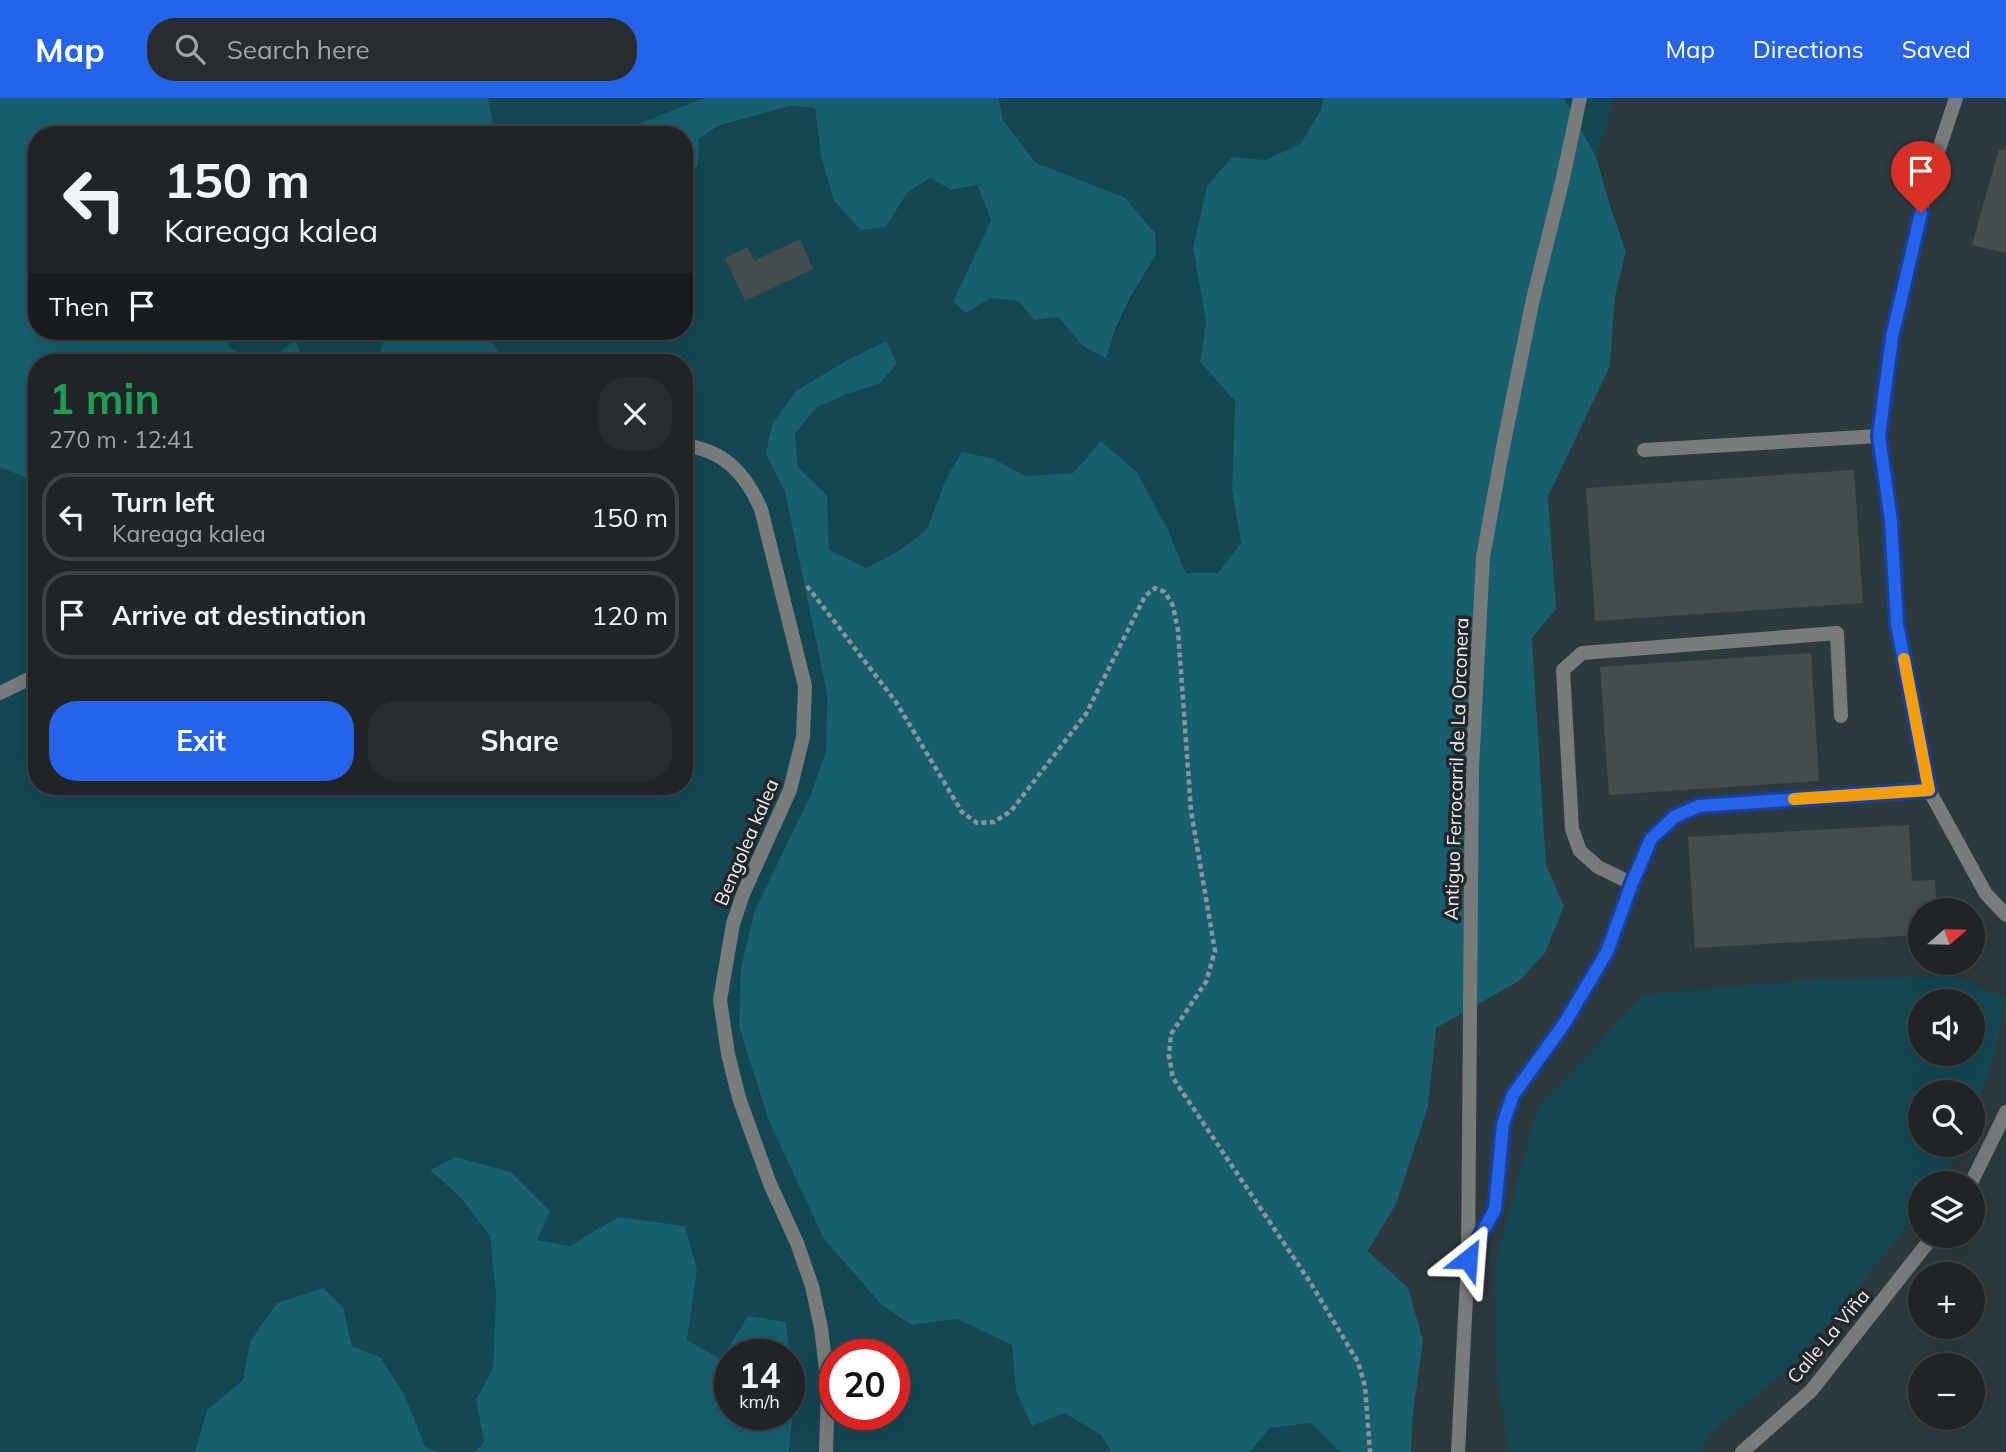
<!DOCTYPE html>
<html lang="en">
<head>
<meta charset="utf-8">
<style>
  body { margin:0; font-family:Mulish,sans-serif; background:#282c2e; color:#f1f3f6; height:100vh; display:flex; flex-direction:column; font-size:26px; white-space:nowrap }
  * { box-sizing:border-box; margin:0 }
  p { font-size:23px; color:#a2a4a7 }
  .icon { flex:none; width:38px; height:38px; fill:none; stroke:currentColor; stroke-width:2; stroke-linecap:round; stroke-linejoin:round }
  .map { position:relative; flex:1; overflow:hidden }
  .details { position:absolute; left:28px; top:256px; width:665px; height:441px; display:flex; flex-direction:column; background:#202426; border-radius:28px; box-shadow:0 7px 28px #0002,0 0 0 2px #3d4143 }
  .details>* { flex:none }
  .hud { position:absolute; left:28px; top:28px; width:665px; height:214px; border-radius:28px; box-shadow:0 7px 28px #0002,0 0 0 2px #3d4143; background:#202426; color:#f1f3f6; overflow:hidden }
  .needle { width:46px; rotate:70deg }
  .controls { position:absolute; left:1908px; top:800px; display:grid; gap:14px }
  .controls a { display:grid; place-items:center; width:77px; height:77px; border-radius:50%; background:#202426; box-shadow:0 7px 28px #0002,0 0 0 2px #3d4143; font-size:35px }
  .speed { position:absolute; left:714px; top:1241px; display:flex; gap:14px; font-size:35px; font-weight:700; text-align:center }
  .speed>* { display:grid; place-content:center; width:91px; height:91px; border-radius:50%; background:#202426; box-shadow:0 7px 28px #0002,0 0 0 2px #3d4143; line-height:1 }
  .speed small { font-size:18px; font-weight:400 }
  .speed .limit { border:10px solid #d22; background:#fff; color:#111 }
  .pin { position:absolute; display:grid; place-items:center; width:60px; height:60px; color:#fff; margin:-72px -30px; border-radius:50% 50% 50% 0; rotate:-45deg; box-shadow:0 0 7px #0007 }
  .pin .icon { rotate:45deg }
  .me { position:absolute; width:77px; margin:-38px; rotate:28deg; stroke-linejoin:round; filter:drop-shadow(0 0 5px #0008) }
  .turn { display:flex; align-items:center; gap:24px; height:147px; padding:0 21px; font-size:32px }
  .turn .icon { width:91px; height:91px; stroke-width:2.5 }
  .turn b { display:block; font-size:49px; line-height:60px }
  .then { display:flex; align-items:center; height:66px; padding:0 21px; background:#0003; gap:14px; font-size:26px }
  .round { display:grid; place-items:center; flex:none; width:74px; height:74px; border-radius:28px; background:#282c2e }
  .overview { display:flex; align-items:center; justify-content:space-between; height:119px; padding:0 21px }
  h1 { font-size:42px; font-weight:700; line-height:52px; color:#1e9e55 }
  .primary-button { display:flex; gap:14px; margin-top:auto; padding:14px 21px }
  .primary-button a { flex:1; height:80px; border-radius:28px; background:#2563eb; color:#fff; font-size:28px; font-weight:700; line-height:80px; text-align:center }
  .primary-button a+a { background:#282c2e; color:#f1f3f6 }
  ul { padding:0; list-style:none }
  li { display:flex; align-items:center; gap:21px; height:88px; margin:0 14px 10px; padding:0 7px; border:4px solid #3d4143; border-radius:28px }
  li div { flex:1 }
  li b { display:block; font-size:26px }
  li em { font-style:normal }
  header { display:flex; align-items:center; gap:42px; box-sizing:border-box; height:98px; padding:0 35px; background:#2563eb; color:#fff }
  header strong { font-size:33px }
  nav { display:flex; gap:38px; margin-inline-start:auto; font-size:24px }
  .search { width:490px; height:63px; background:#282c2e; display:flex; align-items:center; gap:18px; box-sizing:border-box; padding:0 24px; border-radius:28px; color:#a2a4a7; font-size:26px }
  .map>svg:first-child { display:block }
  .built { fill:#2c3a3e; fill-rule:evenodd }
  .green { fill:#134853; fill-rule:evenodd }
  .forest { fill:#165f6e; fill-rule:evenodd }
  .building { fill:#454c4d }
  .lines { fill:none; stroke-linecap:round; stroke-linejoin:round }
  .path { stroke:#8e9395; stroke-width:4.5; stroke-dasharray:5 3.5; stroke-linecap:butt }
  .service { stroke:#787b7c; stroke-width:14 }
  .minor { stroke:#787b7c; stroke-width:14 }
  .route-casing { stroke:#184099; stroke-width:18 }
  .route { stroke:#2563eb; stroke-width:12 }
  .slow { stroke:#f59e0b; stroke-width:12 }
  .labels { text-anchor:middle; stroke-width:7; stroke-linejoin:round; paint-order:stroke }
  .street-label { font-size:19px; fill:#f0f4f5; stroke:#212728 }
</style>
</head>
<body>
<header>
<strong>Map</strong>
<div class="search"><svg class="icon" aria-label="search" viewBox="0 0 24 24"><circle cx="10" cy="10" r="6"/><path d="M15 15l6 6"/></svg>Search here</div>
<nav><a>Map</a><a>Directions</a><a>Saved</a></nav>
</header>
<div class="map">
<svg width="2006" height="1354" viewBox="0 0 2006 1354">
  <rect width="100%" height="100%" fill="#2a3032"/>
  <path class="built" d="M1611,0H2006V1354H1411L1413,1315L1368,1153L1396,1106L1428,1009L1436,930L1519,883L1564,808L1546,767L1532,539L1555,511L1548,399L1610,268L1615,199L1626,153L1596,59L1611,14ZM1920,812H1972V864H1920ZM1920,903H1972V956H1920ZM1920,994H1972V1046H1920ZM1920,1085H1972V1138H1920ZM1920,1176H1972V1228H1920ZM1920,1267H1972V1320H1920Z"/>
  <g class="green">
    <polygon points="488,0 704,0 645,23 619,37 495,37"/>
    <path d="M999,0H1323L1322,10L1301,45L1266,62L1232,59L1207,88L1193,150L1206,224L1200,264L1235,303L1232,392L1241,445L1218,475H1186L1168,432L1137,374L1101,343L1073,375L1026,378L994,361L945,383L927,431L900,452L866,470L829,452L827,397L798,369L795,336L816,310L847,296L879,286L896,265L772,326L767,356L785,394L827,597L826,653L810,698L755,812L754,980L768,1021L794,1075L912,1227L957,1221L1012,1247L1016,1293L1033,1328L1064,1315L1101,1337L1111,1354H789L794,1299L786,1224L748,1219L722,1261L687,1242L697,1172L618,1119L570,1148L537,1142L455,1059L430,1072L460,1099L490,1138L496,1198L493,1270L476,1303L484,1344L474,1354H438L425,1348L404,1296L352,1248L343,1209L322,1190L277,1206L250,1244L243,1282L207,1312L195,1354H0V369L26,380L37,374V688H684V264H504L486,233H684V75L698,68V41L718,29L790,8L815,10L821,58L886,129L907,95L930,80L951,92L977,87L991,122L953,204L966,215L991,200L1018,203L1034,222L1058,219L1082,247L1106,261C1118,223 1136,191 1156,157L1124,99L1036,65L1003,22ZM835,1256H894V1316H835Z"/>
    <polygon points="1564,0 1611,0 1611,14 1596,59"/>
    <path d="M228,233H386L378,264H303L296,242C261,267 267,271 229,249Z"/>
    <path d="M1953,878L2006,900L1996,951L1972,1023V994H1920V1046L1964,1047V1049L1937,1085H1920V1109L1891,1149L1797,1263L1714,1332L1699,1354H1509L1497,1278L1496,1163L1537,1011L1644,897L1808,882ZM1920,903H1972V956H1920Z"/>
    <polygon points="1311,1325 1340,1354 1250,1354 1270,1330"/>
  </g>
  <g class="forest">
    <polygon points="0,0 488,0 495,37 37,37 37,233 228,233 229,249 256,264 37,264 37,374 26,380 0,369"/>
    <polygon points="704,0 999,0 1003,22 1036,65 1124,99 1155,135 1156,157 1130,200 1116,230 1106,261 1082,247 1058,219 1034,222 1018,203 991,200 966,215 953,204 991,122 977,87 951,92 930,80 907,95 886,129 861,132 834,103 821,58 815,10 790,8 718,28 699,41 698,68 684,75 684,37 619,37 645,23"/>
    <polygon points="1323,0 1564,0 1596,59 1611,110 1626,153 1615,199 1610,268 1548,399 1556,511 1532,540 1546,767 1564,808 1545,855 1519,883 1436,930 1428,1009 1396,1106 1368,1153 1408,1190 1423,1242 1413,1315 1411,1354 1340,1354 1311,1325 1270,1330 1250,1354 1111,1354 1101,1337 1064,1315 1032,1328 1016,1293 1012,1247 957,1221 912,1227 882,1207 824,1141 768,1021 739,928 741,870 755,812 810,698 826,653 827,597 815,538 785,394 766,356 772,326 796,293 844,264 886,243 897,265 879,286 847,296 816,310 795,336 798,369 827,397 829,452 866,470 900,452 927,431 945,383 962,354 994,361 1026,378 1073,375 1101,343 1137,374 1168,432 1186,475 1218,475 1241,445 1232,392 1235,303 1200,264 1206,224 1193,150 1207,88 1232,59 1266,62 1301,45 1322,10"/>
    <polygon points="386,233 486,233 504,264 378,264"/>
    <polygon points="296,242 303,264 265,264"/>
    <path d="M455,1059L511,1074L550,1113L537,1142L570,1148L618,1119L685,1128L697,1172L687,1242L721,1261L748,1218L786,1224L794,1299L789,1354H474L484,1344L476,1302L493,1270L496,1198L490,1138L460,1099L430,1072ZM730,1256H789V1316H730Z"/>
    <polygon points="323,1190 343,1209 352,1248 380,1259 404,1296 425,1348 438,1354 195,1354 207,1312 243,1282 250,1244 277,1205"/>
  </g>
  <g class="building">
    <polygon points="1999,51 2006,52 2006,155 1972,147"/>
    <polygon points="800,141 813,171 745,203 725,160 748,149 754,163"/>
    <polygon points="1854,372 1863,505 1595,523 1586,390"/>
    <polygon points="1811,555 1819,683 1609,697 1600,569"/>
    <polygon points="1909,727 1912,783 1935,782 1937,812 1920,812 1920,837 1695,850 1688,739"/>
  </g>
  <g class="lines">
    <polyline class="path" points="807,488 896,604 962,714 977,725 994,724 1011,713 1086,616 1145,498 1155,490 1165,494 1173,508 1178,532 1191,713 1215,853 1206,884 1171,936 1169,958 1173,980 1310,1184 1358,1264 1365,1288 1370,1354"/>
    <g class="service">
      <polyline points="1644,352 1879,338"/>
      <polyline points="1631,785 1598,769 1580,753 1572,731 1563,572 1582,555 1837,535 1841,618"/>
      <polyline points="1468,1161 1495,1111 1503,1026 1513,997 1564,926 1607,854 1631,785 1651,741 1674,719 1699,708 1929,692"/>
    </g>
    <g class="minor">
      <polyline points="1956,0 1926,90 1892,239 1879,338 1890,423 1897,526 1929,692 1986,796 2006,817"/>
      <path d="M684,347C725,353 745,375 761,411L805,588L803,639L790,692L743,796L733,826L720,902L728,956L739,1000L770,1086L797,1145L812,1188L821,1230L828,1288L826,1354"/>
      <polyline points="0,595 37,577"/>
      <polyline points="1971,1085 2006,1014"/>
      <polyline points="1458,1354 1468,1161 1472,670 1483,459 1503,349 1533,201 1562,84 1580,0"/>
      <polyline points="1742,1354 1811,1293 1933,1138"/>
    </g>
  </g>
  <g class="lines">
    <defs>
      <polyline id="route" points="1468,1161 1495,1111 1503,1026 1513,997 1564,926 1607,854 1632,785 1651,741 1674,719 1699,708 1929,692 1897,526 1891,423 1879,338 1892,239 1921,115"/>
    </defs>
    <use href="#route" class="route-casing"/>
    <use href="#route" class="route"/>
    <polyline class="slow" points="1794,701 1929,692 1904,561"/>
  </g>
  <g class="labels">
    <g class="street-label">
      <text transform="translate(1456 671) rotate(-88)" y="7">Antiguo Ferrocarril de La Orconera</text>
      <text transform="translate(746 744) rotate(-67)" y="7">Bengolea kalea</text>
      <text transform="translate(1828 1238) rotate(-50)" y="7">Calle La Viña</text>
    </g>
  </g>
</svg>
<div class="controls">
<a><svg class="needle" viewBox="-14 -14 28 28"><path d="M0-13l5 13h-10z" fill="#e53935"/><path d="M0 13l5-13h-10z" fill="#a2a4a7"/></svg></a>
<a><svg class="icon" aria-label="sound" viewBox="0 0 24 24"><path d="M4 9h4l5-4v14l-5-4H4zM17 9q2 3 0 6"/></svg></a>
<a><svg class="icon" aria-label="search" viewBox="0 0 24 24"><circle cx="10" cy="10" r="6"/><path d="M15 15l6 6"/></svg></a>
<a><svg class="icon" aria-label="layers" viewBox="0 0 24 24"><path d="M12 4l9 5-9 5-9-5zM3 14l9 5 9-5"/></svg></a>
<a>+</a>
<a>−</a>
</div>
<div class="speed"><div>14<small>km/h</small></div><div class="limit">20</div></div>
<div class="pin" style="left:1921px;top:115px;background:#d93025"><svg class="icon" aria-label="arrive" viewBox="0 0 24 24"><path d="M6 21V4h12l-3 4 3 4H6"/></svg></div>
<svg class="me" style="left:1468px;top:1161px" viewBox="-20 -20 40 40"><path d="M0-17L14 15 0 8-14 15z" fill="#2563eb" stroke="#fff" stroke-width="4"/></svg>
<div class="hud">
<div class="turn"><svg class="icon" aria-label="left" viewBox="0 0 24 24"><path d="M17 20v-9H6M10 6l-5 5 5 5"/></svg><div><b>150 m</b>Kareaga kalea</div></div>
<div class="then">Then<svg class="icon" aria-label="arrive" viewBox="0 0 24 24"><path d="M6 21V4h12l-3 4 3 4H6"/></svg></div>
</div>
<section class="details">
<div class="overview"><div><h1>1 min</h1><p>270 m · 12:41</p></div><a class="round"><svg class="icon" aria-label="close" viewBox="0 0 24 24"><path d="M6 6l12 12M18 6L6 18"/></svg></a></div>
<ul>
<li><svg class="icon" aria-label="left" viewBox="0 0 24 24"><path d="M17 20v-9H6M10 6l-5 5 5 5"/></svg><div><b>Turn left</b><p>Kareaga kalea</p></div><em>150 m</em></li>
<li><svg class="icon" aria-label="arrive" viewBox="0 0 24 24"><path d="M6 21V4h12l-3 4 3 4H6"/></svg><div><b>Arrive at destination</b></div><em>120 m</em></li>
</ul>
<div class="primary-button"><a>Exit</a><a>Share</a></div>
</section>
</div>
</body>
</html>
